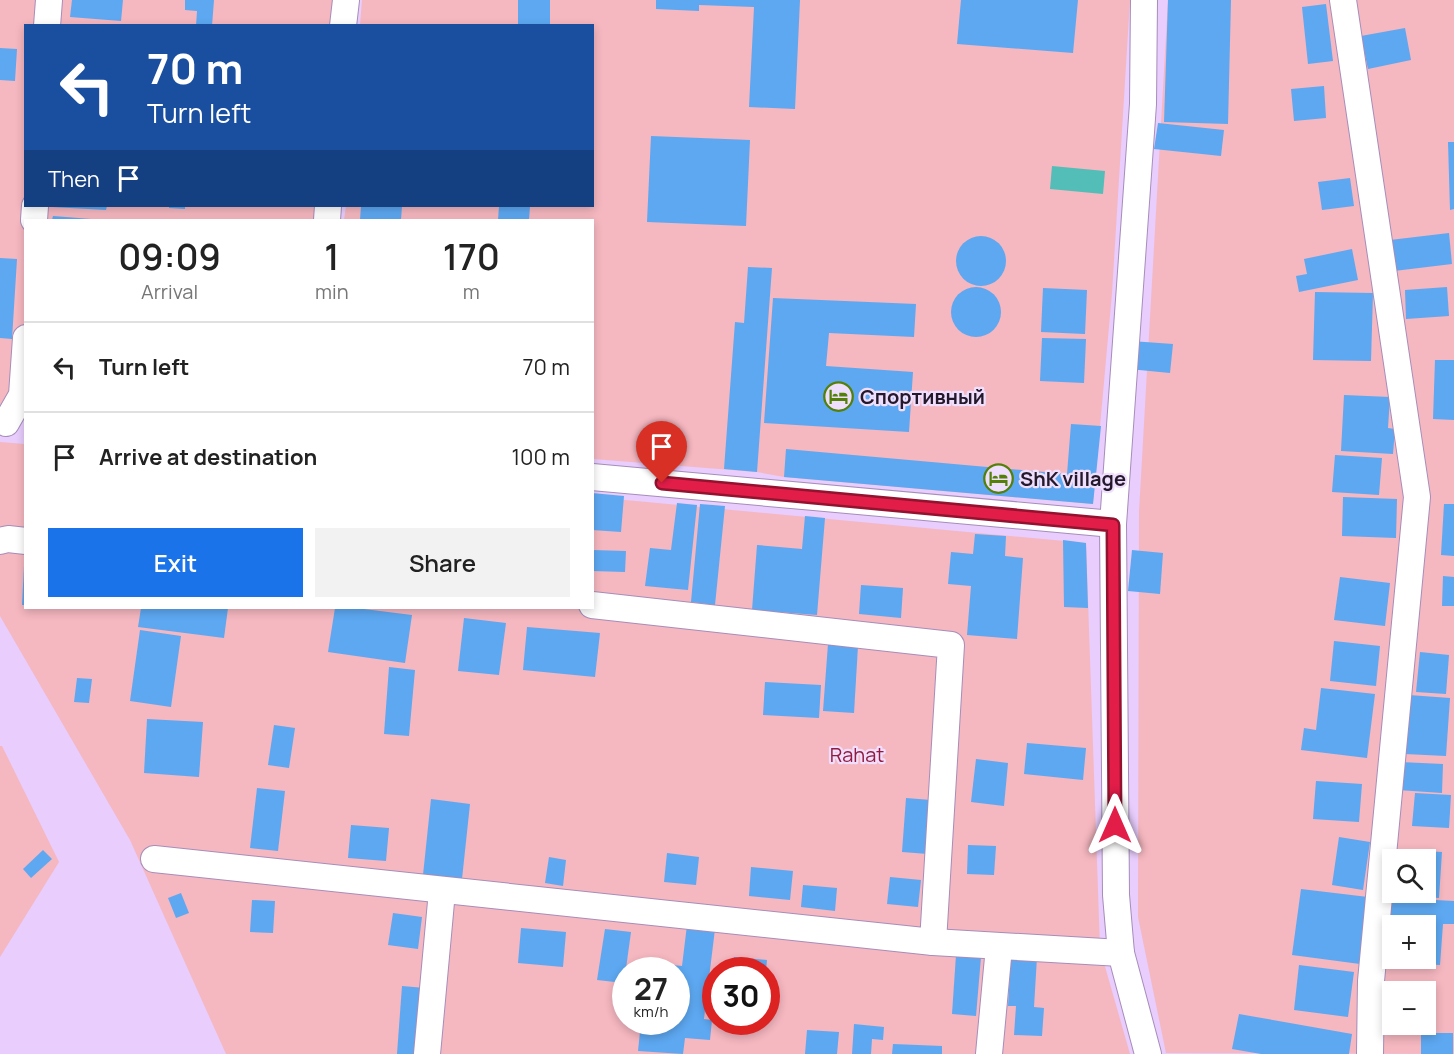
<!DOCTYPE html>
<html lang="en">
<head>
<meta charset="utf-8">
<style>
  body { margin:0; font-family:Manrope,sans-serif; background:#f2f2f2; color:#222; height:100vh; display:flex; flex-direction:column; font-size:22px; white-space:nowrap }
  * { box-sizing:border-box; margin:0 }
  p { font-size:20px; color:#767676 }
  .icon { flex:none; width:33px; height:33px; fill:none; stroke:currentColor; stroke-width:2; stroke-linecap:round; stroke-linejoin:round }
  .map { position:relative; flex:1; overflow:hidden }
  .panel { position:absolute; left:24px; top:219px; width:570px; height:390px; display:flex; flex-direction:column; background:#fff; border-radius:0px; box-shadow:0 3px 9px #0003 }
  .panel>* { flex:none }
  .top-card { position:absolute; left:24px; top:24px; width:570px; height:183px; border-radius:0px; box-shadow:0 3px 9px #0003; background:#1a4fa0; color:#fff; overflow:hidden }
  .controls { position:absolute; left:1382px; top:849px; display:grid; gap:12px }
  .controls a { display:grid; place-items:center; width:54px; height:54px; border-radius:0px; background:#fff; box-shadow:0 3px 9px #0003; font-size:30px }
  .speed { position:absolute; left:612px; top:957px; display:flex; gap:12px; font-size:30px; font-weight:700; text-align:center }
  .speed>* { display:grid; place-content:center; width:78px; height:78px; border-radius:50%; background:#fff; box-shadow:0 3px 9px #0003; line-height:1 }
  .speed small { font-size:15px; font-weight:400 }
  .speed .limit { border:9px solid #d22; background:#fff; color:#111 }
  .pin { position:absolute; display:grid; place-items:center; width:51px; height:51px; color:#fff; margin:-62px -26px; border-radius:50% 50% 50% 0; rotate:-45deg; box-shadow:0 0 6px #0007 }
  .pin .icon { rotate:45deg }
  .me { position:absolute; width:66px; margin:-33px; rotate:0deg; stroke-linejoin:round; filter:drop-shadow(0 0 4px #0008) }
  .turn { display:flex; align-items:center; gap:21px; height:126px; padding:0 24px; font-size:27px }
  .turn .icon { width:78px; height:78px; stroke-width:2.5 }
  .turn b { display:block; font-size:42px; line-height:51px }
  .then { display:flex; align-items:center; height:57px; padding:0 24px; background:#0003; gap:12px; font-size:22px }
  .eta { display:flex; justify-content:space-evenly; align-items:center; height:102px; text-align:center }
  .eta b { font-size:36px; font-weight:600; line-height:42px }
  .action { display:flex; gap:12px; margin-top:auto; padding:12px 24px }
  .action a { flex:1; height:69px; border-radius:0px; background:#1a73e8; color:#fff; font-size:24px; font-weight:600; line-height:69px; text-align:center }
  .action a+a { background:#f2f2f2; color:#222 }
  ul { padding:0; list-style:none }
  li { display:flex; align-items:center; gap:18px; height:90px; padding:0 24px; border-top:2px solid #e0e0e0 }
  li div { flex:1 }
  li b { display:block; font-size:22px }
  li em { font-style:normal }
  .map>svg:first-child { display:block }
  .green { fill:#f5b7c0; fill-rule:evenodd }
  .water { fill:#53beb8 }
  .building { fill:#5da8f1; fill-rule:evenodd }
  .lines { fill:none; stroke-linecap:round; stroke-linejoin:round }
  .minor-casing { stroke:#a68dba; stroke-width:28 }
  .minor { stroke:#fff; stroke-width:26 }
  .route-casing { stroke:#92132f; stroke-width:15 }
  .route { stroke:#e11d48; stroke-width:10 }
  .labels { text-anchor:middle; stroke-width:4.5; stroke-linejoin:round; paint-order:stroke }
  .poi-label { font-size:20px; font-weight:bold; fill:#23192b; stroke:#efdffd; text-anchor:start }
  .park-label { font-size:20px; fill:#931a3e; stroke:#efdffd }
</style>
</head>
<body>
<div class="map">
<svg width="1454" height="1054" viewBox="0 0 1454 1054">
  <rect width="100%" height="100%" fill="#e8cdfd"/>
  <g class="green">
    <polygon points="0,0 339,0 337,25 26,26 26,206 320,206 318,220 26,220 25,416 0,415"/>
    <polygon points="362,0 1130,0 1112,293 1093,504 784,477 757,472 593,459 592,220 344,220 346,206 592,206 592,26 360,25"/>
    <path d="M1168,0H1454V1054L1166,1053L1138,917L1139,512ZM1392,860H1425V892H1392ZM1392,926H1425V958H1392ZM1392,992H1425V1024H1392Z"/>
    <path d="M0,442L25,444L26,608H592L593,497L1086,543L1100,949L1130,1054H226L130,840L0,616ZM626,970H676V1022H626ZM716,970H766V1022H716Z"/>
    <polygon points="0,746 2,746 59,862 0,957"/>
  </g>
  <polygon class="water" points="1052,166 1105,171 1103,194 1050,189"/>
  <g class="building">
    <polygon points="72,0 123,0 121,21 70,17"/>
    <polygon points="185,0 214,0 212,26 196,26 197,11 185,10"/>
    <rect x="518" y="0" width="32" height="26"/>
    <polygon points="656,0 800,0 795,109 749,107 754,7 699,5 699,11 656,9"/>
    <polygon points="961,0 1078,0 1073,53 957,44"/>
    <polygon points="1168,0 1231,0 1228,124 1164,122"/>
    <polygon points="1326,4 1333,61 1308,64 1302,7"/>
    <polygon points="1405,28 1411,60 1368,69 1361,36"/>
    <polygon points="0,48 17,49 15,81 0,80"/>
    <polygon points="1324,86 1326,118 1294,121 1291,89"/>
    <polygon points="1158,123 1224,130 1221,156 1154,149"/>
    <polygon points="651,136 750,140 746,226 647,222"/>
    <polygon points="1448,142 1454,142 1454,209 1450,210"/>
    <polygon points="1350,178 1354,206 1322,210 1318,182"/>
    <polygon points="52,206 107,206 106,210 52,207"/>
    <polygon points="169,206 185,206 185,209 169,208"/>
    <polygon points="361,206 402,206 401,220 360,220"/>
    <polygon points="499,206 530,206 529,220 498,220"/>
    <polygon points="53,216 91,219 91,220 52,220"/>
    <polygon points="1449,233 1452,264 1394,271 1390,240"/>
    <circle cx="981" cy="261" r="25"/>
    <polygon points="1352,249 1358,280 1299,292 1296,276 1307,274 1304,259"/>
    <polygon points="0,258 17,259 12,339 0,338"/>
    <polygon points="748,267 772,268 757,472 724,469 735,322 744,323"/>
    <polygon points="1447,287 1449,316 1406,319 1405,290"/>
    <circle cx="976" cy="312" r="25"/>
    <polygon points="1043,288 1087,290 1085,334 1041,332"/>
    <polygon points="1315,292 1373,293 1371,361 1313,360"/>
    <polygon points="773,298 916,304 914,337 829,333 826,366 913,372 909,432 764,423"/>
    <polygon points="1042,338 1086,339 1084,383 1040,381"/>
    <polygon points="1131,341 1173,344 1170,373 1129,369"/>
    <polygon points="1435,360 1454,360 1454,420 1433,419"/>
    <polygon points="1344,395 1390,397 1388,428 1395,429 1393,454 1341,451"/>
    <polygon points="1071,424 1101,426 1093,504 784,477 786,449 1067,474"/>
    <polygon points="1335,455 1382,458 1379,495 1332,492"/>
    <polygon points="592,493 624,496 621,532 592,530"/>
    <polygon points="1343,497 1397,499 1396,538 1342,536"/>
    <polygon points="677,503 697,505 688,590 645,586 650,548 671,550"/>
    <polygon points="700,504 725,506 715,605 691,602"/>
    <polygon points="1444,504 1454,504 1454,556 1441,555"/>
    <polygon points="805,516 825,518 817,615 752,610 757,545 802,549"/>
    <polygon points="975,534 1006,536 1005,556 1023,558 1017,639 967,635 971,586 948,584 951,552 973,554"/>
    <polygon points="1063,540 1086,543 1088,608 1064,607"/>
    <polygon points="592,550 626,551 625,572 592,571"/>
    <polygon points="1132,550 1163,553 1160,594 1128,591"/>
    <polygon points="24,566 26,566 26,605 22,605"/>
    <polygon points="1443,576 1454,577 1454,606 1442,606"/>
    <polygon points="1340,577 1390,583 1385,626 1334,620"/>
    <polygon points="861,585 903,588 901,618 859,614"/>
    <polygon points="141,608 228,608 224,638 138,627"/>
    <polygon points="335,608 356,608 412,615 405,663 328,652"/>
    <polygon points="464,618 506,623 499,675 458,671"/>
    <polygon points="527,627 600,633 595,677 523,670"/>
    <polygon points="140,630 181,636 171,707 130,701"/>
    <polygon points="1334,641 1380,646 1376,686 1330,681"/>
    <polygon points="828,644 858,646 854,713 823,711"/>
    <polygon points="1420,652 1449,655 1446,694 1416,692"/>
    <polygon points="389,667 415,670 409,736 384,734"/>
    <polygon points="77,678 92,679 89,703 74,702"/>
    <polygon points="765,682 821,685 819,718 763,715"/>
    <polygon points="1321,688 1375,694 1367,758 1301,750 1304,728 1316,730"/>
    <polygon points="1409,695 1450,698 1446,756 1405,754"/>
    <polygon points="147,719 203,722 199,777 144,773"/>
    <polygon points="274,725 295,728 289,768 268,765"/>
    <polygon points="1027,743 1086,748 1083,780 1024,774"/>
    <polygon points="976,759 1008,763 1004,806 971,802"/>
    <polygon points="1400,762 1443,764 1442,793 1398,790"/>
    <polygon points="1316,781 1362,784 1359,822 1313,819"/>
    <polygon points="257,788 285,791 278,851 250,848"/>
    <polygon points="1415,793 1451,795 1449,828 1412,826"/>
    <polygon points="906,798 931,800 928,854 902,852"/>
    <polygon points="431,799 470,804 462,879 423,875"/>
    <polygon points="351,825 389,828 386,861 348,858"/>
    <polygon points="1339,837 1370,842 1363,890 1332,885"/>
    <polygon points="968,845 996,846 994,875 967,874"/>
    <polygon points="1392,849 1442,852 1439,898 1389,895 1392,892 1425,892 1425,860 1392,860"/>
    <polygon points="43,850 52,859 31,878 23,869"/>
    <polygon points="667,853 699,857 696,885 664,882"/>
    <polygon points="549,857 566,860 563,886 545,883"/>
    <polygon points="751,867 793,871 790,900 749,896"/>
    <polygon points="890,877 921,880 918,907 887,904"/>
    <polygon points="803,885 837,888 835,911 801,907"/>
    <polygon points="1301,889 1368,897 1360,964 1292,955"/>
    <polygon points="181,893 189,913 176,918 168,898"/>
    <path d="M1380,897L1454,901V924H1443L1440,965L1377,962ZM1392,926H1425V958H1392Z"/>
    <polygon points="252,900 275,901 273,933 250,932"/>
    <polygon points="393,913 422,917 418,949 388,945"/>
    <polygon points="687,925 715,929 704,1019 712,1020 710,1040 685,1038 683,1054 638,1051 641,1022 676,1022 676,970 636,970 637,961 682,966"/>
    <polygon points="521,928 566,932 563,967 518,963"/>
    <polygon points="605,929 631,932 624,983 597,980"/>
    <polygon points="956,955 981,957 976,1016 952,1014"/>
    <polygon points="1011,955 1037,957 1034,1007 1044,1008 1042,1036 1014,1035 1016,1006 1008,1006"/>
    <polygon points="734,957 767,960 766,970 733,970"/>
    <polygon points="1299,965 1354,972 1348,1017 1294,1010"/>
    <polygon points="402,986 425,988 420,1054 397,1054"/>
    <polygon points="1239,1014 1352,1034 1349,1054 1261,1054 1232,1049"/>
    <polygon points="854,1024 884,1027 883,1040 872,1039 871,1054 852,1054"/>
    <polygon points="807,1030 839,1032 837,1054 805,1054"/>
    <rect x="1421" y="1033" width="32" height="21"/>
    <polygon points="893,1044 942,1046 942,1054 892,1054"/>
  </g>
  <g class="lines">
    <defs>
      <g id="minor">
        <polyline points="1144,0 1143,104 1113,524 1116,895 1121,953 1148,1054"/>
        <polyline points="1343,0 1417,497 1371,981 1370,1054"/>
        <polyline points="47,26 49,0"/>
        <polyline points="343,26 346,0"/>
        <polyline points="34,220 35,206"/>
        <polyline points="327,220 328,206"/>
        <polyline points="6,423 22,395 26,338"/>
        <polyline points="592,477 1113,524"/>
        <polyline points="0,541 8,539 26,541"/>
        <polyline points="592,605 951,645 933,942"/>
        <polyline points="154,859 933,942 1121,953"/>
        <polyline points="427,1054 442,891"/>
        <polyline points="989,1054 999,947"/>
      </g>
    </defs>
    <use href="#minor" class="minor-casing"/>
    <use href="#minor" class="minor"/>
  </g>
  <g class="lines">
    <defs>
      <polyline id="route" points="662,483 1113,525 1115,825"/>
    </defs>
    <use href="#route" class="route-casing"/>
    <use href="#route" class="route"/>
  </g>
  <defs>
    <symbol id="hotel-ring" viewBox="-11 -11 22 22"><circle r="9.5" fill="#efdffd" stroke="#548008" stroke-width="1.5"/><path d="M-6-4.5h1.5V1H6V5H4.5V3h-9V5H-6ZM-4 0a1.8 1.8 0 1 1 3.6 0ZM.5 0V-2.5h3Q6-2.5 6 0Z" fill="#548008"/></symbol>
  </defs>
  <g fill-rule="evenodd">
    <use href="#hotel-ring" x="822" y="380" width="33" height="33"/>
    <use href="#hotel-ring" x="982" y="462" width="33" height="33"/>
  </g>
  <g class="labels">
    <g class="poi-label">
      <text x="860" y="404">Спортивный</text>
      <text x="1020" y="486">ShK village</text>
    </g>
    <g class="park-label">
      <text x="857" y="762">Rahat</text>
    </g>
  </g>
</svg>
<div class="controls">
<a><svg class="icon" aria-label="search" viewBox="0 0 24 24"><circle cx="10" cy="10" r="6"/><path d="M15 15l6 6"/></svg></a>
<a>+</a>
<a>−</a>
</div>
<div class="speed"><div>27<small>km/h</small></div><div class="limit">30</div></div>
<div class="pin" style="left:662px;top:483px;background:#d93025"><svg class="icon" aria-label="arrive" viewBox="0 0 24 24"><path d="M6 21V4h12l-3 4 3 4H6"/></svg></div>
<svg class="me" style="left:1115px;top:825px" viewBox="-20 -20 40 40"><path d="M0-17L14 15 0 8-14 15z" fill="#e11d48" stroke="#fff" stroke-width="4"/></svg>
<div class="top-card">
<div class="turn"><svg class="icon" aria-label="left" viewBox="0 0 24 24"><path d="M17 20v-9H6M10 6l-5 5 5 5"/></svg><div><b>70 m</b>Turn left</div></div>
<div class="then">Then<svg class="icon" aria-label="arrive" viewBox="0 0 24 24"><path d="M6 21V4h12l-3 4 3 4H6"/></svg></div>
</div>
<section class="panel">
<div class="eta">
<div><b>09:09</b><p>Arrival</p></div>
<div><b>1</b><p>min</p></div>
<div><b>170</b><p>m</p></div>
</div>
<ul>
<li><svg class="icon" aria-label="left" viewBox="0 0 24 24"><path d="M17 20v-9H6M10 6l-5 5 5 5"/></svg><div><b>Turn left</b></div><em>70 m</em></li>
<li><svg class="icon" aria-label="arrive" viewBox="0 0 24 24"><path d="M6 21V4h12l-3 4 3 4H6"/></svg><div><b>Arrive at destination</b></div><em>100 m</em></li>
</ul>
<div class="action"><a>Exit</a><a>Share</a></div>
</section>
</div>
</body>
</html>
